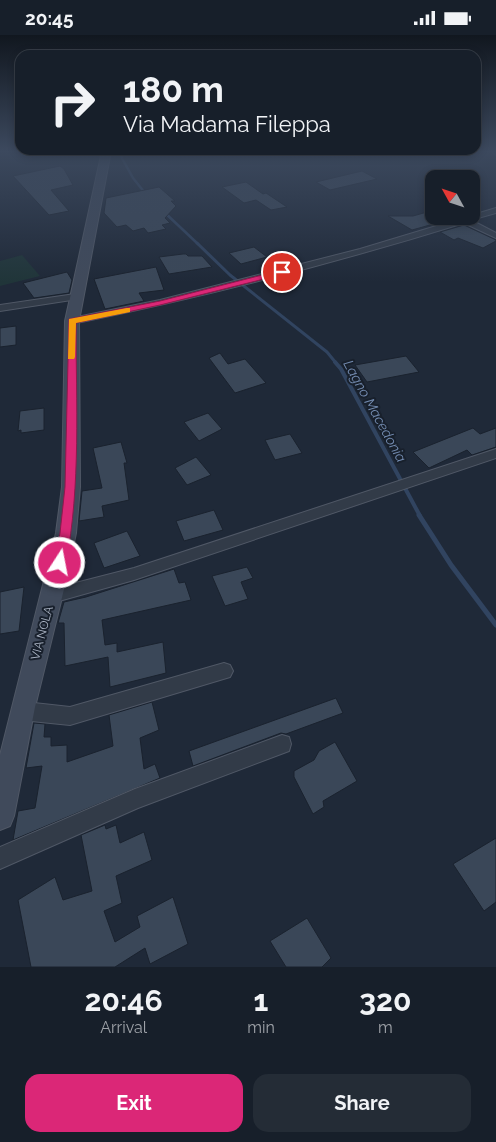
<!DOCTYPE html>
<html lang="en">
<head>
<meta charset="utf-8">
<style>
  body { margin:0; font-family:Raleway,sans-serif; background:#242c36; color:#f1f3f6; height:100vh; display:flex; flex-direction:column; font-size:19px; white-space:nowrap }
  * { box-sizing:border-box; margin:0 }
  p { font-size:16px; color:#9ea2a8 }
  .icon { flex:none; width:28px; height:28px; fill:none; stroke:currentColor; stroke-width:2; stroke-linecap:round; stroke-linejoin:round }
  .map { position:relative; height:932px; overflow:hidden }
  .sheet { display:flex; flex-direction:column; background:#171f2a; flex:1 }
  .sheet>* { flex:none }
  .banner { position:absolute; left:15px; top:15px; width:466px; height:105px; border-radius:15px; box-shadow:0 2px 8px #0003,0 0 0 1px #363d47; background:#171f2a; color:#f1f3f6; overflow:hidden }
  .needle { width:32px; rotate:310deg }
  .tools { position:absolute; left:425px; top:135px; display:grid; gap:10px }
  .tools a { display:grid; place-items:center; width:55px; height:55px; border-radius:10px; background:#171f2a; box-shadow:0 2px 8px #0003,0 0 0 1px #363d47; font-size:25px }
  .pin { position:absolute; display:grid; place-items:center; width:42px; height:42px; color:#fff; margin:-21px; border:2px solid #fff; border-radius:50%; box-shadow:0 1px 5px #0007 }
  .me { position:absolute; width:55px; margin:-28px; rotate:11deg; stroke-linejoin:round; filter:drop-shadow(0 0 4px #0008) }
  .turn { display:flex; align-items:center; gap:18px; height:105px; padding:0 25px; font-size:22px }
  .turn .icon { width:65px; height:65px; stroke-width:2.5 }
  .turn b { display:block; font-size:35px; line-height:42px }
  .eta { display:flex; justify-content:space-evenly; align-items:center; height:85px; text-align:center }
  .eta b { font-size:30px; font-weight:700; line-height:35px }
  .cta { display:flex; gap:10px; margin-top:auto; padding:10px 25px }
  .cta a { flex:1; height:58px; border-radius:15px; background:#db2777; color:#fff; font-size:20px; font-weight:700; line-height:58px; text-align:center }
  .cta a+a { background:#242c36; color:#f1f3f6 }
  .status { display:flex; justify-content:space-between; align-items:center; height:35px; padding:0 25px; background:#171f2a; direction:ltr }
  .status svg { height:14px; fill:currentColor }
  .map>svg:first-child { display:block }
  .green { fill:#203539 }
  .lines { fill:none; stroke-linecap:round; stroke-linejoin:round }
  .stream-far3 { stroke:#314460; stroke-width:2.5 }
  .stream-far2 { stroke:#314460; stroke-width:3 }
  .stream-far1 { stroke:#314460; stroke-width:4 }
  .stream { stroke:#314460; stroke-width:5 }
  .building { fill:#3a4758; stroke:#1a222e }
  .street-casing { stroke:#505866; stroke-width:2 }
  .secondary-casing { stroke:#505866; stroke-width:2 }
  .street { fill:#323b48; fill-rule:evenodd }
  .secondary { fill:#404a5b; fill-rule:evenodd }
  .route { fill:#db2777; stroke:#8e194d }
  .slow { fill:#f59e0b }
  .labels { text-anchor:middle; stroke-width:4; stroke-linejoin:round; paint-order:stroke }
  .street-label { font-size:12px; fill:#acb5c5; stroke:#18202c }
  .water-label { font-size:14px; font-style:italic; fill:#738bb0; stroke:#18202c }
</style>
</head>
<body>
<div class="status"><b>20:45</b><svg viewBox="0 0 49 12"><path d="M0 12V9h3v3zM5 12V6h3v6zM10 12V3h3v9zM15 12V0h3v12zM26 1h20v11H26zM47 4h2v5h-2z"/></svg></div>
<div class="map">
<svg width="496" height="932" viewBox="0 0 496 932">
  <rect width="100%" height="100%" fill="#1f2938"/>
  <polygon class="green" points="22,220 40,241 0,251 0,226"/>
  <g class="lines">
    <g class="stream-far3">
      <polyline points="118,116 133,143 145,158"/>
      <polyline points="163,176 198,209"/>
    </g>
    <polyline class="stream-far2" points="197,208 230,240 327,317 336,328"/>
    <polyline class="stream-far1" points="335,327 341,334 420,481"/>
    <polyline class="stream" points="419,480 451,530 496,590"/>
  </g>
  <g class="building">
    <polygon points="60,131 64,134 73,150 51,155 69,176 49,180 13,141"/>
    <polygon points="362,136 377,144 330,155 316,147"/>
    <polygon points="246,147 263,159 266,158 287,172 271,175 256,165 244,168 222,152"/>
    <polygon points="159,152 175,166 171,166 176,171 165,183 170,188 162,190 166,194 148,198 144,193 133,196 126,190 117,192 104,178 106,163"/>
    <polygon points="427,177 434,181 451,181 455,183 412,195 388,181 413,181"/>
    <polygon points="464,190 496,205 496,206 483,213 458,203 454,205 440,197"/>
    <polygon points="254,212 267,222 241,229 229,218"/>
    <polygon points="183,219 186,219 188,221 202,221 212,232 169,239 159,222"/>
    <polygon points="156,232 164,255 139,258 144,266 105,274 94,244"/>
    <polygon points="67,237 72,245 69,258 34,263 23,248"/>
    <polygon points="16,291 16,310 0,312 0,293"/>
    <polygon points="220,318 228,329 245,324 266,348 235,358 209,323"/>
    <polygon points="406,321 419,337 367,347 355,330"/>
    <polygon points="44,373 44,395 21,398 21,395 18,396 20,376"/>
    <polygon points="208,378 222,394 199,406 184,387"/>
    <polygon points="473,393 480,399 496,393 496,412 472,420 467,415 429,433 413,417"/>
    <polygon points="290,399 302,418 275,425 265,405"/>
    <polygon points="121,407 127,428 124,428 129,465 102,471 104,482 79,486 82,456 102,453 93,413"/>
    <polygon points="196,422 211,440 187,450 175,433"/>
    <polygon points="214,475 223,495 184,506 176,486"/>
    <polygon points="127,496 140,521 104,533 94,508"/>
    <polygon points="247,532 253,543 241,547 248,564 225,571 212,541"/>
    <polygon points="174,534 179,548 185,547 191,565 102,585 105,610 117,608 117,617 163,607 166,638 110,652 108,622 65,631 64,588 58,588 64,567 86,562"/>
    <polygon points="24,552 19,596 0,599 0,557"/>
    <polygon points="336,663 343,678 286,699 281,698 193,731 189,716"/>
    <polygon points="152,667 159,695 140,703 144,734 155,729 160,743 13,805 18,776 35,773 42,731 26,733 34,688 45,689 44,702 51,702 51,711 67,710 67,727 113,711 109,680"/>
    <polygon points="335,707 357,746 323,766 324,772 313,779 294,742 294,736 314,725 319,716"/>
    <polygon points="105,790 106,794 116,790 120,808 144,797 152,825 116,841 122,868 104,876 115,907 140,892 137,881 173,862 188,909 150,929 145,913 115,932 31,932 18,865 55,842 63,865 92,856 81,800"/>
    <polygon points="496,803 496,867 484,876 453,829"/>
    <polygon points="307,883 331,923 322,932 286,932 270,906"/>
  </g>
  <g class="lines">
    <defs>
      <g id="street">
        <polygon points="491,116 496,116 496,120"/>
        <path d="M496,173V178L471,185L496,198V203L464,188C335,228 204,262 72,289L67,286L72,283L160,265L360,214Z"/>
        <polygon points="75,259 80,262 78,264 0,276 0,270"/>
        <polygon points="496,414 496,423 134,545 52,568 46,566 44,561 46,556 52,554 134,533"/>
        <polygon points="224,628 230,630 233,636 230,642 70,690 31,686 17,678 14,672 17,666 23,663 34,668 70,672"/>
        <polygon points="282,700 289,702 291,709 289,716 138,773 0,834 0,812 135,754"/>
      </g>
      <polygon id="secondary" points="102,116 111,116 79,286 80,452 76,498 67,542 35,672 14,781 10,791 0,795 0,720 56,498 62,452 65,286"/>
    </defs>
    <use href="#street" class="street-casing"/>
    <use href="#secondary" class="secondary-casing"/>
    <use href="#street" class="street"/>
    <use href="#secondary" class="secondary"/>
  </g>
  <linearGradient id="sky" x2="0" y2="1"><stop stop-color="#11171f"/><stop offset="0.47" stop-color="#3c495e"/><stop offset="1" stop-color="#3c495e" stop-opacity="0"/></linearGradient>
  <rect width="496" height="247" fill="url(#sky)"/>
  <path class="route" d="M282,235L284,236V239L160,270L76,288C76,368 81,449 66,528L64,531H55L54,528L60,498L65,452L69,284L160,266Z"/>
  <polygon class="slow" points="127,273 130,273 130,277 76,288 75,322 74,324 68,324 69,284"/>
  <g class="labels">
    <g class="street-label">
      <text transform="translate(42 598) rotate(-75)" y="4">VIA NOLA</text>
    </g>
    <g class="water-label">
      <text transform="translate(375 376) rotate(61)" y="5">Lagno Macedonia</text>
    </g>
  </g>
</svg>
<div class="tools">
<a><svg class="needle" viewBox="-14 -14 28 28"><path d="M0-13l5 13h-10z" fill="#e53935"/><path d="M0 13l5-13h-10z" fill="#9ea2a8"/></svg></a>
</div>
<div class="pin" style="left:282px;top:237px;background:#d93025"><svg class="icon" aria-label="arrive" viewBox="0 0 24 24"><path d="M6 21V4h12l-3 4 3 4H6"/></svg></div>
<svg class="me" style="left:60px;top:528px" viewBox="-20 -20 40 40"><circle r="17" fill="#db2777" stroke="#fff" stroke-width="3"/><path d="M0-11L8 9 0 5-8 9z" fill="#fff"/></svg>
<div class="banner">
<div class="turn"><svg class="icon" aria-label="right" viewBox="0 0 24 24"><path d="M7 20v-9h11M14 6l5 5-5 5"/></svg><div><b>180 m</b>Via Madama Fileppa</div></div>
</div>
</div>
<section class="sheet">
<div class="eta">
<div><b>20:46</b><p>Arrival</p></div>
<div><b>1</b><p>min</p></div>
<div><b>320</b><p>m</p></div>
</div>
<div class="cta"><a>Exit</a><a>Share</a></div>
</section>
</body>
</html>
